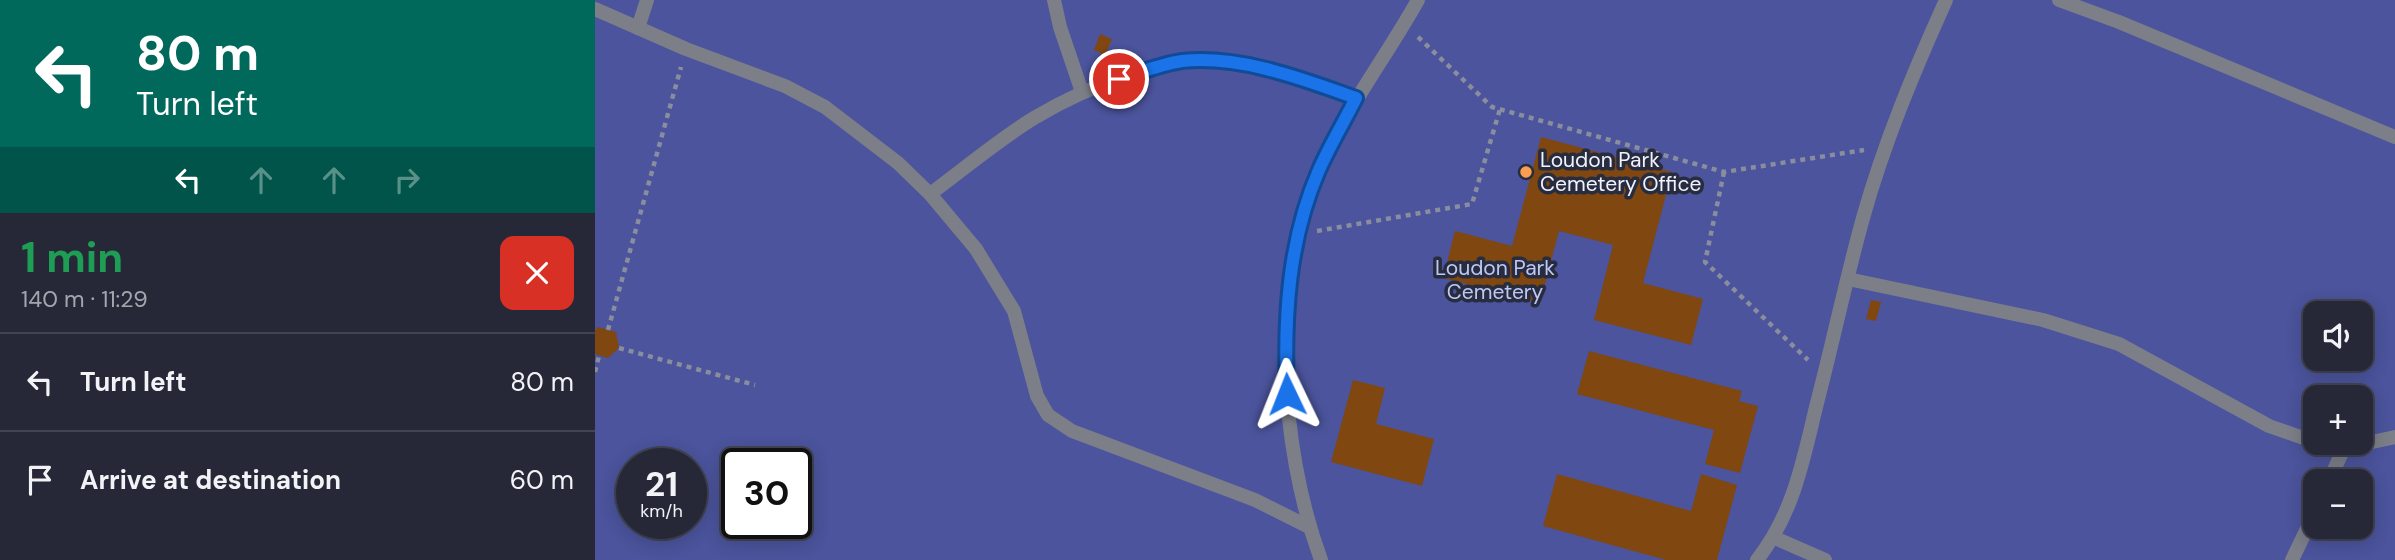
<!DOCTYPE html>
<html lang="en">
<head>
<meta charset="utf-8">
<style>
  body { margin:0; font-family:"DM Sans",sans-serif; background:#323443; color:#f1f3f6; height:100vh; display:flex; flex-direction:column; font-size:26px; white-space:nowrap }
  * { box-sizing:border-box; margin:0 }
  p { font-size:23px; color:#a4a6ae }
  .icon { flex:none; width:38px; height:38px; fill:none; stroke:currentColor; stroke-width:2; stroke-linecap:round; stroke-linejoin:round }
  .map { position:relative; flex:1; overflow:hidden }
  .side { display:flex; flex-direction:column; background:#262838; width:595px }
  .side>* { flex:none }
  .banner { background:#00695c; color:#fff; overflow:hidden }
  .tools { position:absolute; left:1708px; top:301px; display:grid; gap:14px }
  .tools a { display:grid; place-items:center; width:70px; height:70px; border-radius:14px; background:#262838; box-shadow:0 4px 18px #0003,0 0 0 2px #424453; font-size:35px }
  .speed { position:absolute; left:21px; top:448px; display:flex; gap:14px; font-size:35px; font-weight:700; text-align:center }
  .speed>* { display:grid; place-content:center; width:91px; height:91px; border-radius:50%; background:#262838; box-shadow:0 4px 18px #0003,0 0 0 2px #424453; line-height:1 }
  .speed small { font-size:18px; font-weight:400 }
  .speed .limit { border:4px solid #111; border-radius:10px; background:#fff; color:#111 }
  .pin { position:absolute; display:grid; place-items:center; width:60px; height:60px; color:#fff; margin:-30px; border:4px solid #fff; border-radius:50%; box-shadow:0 2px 7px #0007 }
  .me { position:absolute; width:77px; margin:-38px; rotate:358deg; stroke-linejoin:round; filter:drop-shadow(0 0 5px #0008) }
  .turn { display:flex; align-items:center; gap:24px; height:147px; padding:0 21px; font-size:32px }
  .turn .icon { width:91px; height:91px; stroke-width:2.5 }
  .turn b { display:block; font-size:49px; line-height:60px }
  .lanes { display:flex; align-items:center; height:66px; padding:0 21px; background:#0003; justify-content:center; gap:35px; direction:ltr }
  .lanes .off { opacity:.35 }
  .round { display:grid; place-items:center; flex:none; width:74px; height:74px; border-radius:14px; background:#323443 }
  .summary { display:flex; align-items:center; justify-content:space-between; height:119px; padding:0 21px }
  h1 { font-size:42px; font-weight:700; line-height:52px; color:#1e9e55 }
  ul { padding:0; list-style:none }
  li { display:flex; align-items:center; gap:21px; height:98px; padding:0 21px; border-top:2px solid #424453 }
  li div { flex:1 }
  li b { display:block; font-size:26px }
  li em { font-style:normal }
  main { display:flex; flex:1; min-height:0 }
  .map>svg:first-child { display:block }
  .green { fill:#4b549c; fill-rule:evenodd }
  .building { fill:#804710 }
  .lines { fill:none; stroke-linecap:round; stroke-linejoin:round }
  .path { stroke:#8a8d9d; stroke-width:4.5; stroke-dasharray:5 5; stroke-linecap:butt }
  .minor { stroke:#7c7e88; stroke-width:14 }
  .route-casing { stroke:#114b97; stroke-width:18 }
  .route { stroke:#1a73e8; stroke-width:12 }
  .poi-dot { fill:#fb9e51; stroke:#282c3f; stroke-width:2.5 }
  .labels { text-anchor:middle; stroke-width:7; stroke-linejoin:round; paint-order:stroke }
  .poi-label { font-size:21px; fill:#f0f2fd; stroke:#282c3f; text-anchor:start }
  .park-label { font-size:21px; fill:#bfc8f4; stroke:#282c3f }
</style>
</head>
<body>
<main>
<section class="side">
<div class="banner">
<div class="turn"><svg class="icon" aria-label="left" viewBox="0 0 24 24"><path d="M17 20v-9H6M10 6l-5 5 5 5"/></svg><div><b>80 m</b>Turn left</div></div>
<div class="lanes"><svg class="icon" aria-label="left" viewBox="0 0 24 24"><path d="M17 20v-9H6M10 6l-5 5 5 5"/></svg><svg class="icon off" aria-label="ahead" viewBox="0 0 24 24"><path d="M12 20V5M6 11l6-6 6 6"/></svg><svg class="icon off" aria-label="ahead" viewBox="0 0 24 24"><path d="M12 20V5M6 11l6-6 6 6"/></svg><svg class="icon off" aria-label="right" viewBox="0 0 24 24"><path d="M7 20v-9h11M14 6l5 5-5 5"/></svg></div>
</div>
<div class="summary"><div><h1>1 min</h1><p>140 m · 11:29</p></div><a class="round" style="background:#d93025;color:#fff"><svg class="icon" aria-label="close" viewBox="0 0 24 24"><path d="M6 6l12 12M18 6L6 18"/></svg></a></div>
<ul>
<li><svg class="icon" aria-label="left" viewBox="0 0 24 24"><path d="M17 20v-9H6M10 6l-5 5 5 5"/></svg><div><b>Turn left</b></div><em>80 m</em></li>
<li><svg class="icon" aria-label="arrive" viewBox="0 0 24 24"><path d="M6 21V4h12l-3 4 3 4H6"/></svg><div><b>Arrive at destination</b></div><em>60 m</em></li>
</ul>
</section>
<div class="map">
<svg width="1800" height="560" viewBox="0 0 1800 560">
  <rect width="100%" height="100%" fill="#32364a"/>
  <path class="green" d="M0,0H1800V560H0ZM1720,313H1766V359H1720ZM1720,397H1766V443H1720ZM37,464H96V523H37ZM142,464H201V523H142ZM1720,481H1766V527H1720Z"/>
  <g class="building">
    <polygon points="505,34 517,39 510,55 499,50"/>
    <polygon points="946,137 1077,172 1048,283 1108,299 1096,345 999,320 1018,245 964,231 945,303 848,278 860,231 917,246"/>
    <polygon points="1276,300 1286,302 1281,321 1271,319"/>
    <polygon points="3,327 21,332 24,348 13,358 0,354 0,330"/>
    <polygon points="994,351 1147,391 1144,401 1163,406 1145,473 1110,464 1119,430 982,394"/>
    <polygon points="758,380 790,388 781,424 839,439 827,486 736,462"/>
    <polygon points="962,474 1096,511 1106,474 1142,485 1122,560 1071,560 948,526"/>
  </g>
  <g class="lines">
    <g class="path">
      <polyline points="823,37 897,107 1129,172 1269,150"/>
      <polyline points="1129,172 1110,262 1213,360"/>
      <polyline points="722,231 877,204 905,109"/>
      <polyline points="13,330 86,67"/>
      <polyline points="24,348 160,385"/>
      <polyline points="0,372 4,356"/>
    </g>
    <g class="minor">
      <polyline points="459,0 465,27 487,92"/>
      <polyline points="1464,0 1524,22 1800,137"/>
      <polyline points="0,9 91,49 190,86 230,107 303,163 335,194 381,249 419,311 442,396 453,415 477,431 660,500 714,527"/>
      <polyline points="43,28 52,0"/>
      <path d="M335,194C369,169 403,140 439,118C493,86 569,55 632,62C676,67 719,83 761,98"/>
      <polyline points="1253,279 1448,320 1524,344 1674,426 1720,442"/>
      <polyline points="1725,443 1749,448 1800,437"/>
      <polyline points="1734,481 1749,448"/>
      <polyline points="1180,538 1230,560"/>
      <path d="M726,560C684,445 674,283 724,170C751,109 791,57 823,0"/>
      <path d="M1162,560C1199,513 1208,460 1222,403C1238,342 1251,279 1268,218C1289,143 1319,71 1351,0"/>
      <polyline points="1697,560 1720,512"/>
    </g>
  </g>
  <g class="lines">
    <defs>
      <path id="route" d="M524,79C544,73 566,64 587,61C646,55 707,79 761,98C749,122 735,145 724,170C693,241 689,318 692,394"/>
    </defs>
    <use href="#route" class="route-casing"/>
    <use href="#route" class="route"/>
  </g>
  <circle class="poi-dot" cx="931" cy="172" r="7"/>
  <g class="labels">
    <g class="poi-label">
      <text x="945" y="167">Loudon Park<tspan x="945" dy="24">Cemetery Office</tspan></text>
    </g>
    <g class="park-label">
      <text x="900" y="275">Loudon Park<tspan x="900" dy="24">Cemetery</tspan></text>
    </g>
  </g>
</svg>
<div class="tools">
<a><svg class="icon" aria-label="sound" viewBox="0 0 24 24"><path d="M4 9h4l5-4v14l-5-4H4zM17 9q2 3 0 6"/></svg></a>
<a>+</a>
<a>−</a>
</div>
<div class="speed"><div>21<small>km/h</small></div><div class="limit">30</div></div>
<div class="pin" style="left:524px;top:79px;background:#d93025"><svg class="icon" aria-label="arrive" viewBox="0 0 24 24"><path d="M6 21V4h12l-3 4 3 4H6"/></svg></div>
<svg class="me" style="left:692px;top:394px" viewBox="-20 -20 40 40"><path d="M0-17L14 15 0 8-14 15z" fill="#1a73e8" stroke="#fff" stroke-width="4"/></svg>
</div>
</main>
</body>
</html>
